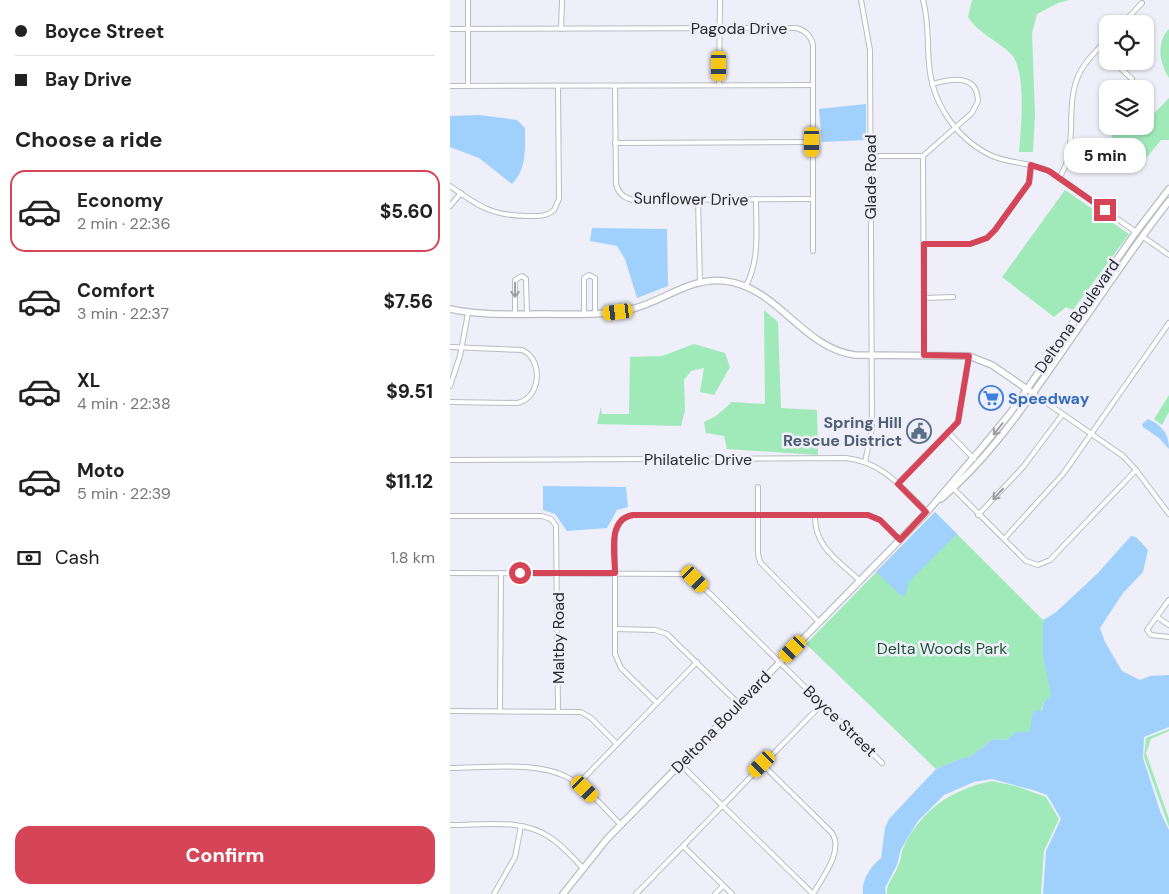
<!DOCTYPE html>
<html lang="en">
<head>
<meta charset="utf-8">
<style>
	:root { --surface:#fff; --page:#f2f2f2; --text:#222; --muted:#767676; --line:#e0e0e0; --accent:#d54557 }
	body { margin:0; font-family:"DM Sans",sans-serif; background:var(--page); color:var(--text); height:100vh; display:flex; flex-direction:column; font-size:19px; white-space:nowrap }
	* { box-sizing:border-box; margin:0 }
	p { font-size:16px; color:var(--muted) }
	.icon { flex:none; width:28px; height:28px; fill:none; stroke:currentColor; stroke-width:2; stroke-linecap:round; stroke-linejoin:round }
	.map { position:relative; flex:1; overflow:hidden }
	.sheet { display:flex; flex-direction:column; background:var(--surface); width:450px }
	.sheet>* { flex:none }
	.top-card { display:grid; align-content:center; height:110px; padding:0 15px; background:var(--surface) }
	.tools { position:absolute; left:649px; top:15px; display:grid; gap:10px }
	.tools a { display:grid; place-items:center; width:55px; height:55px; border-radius:10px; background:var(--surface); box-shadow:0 1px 4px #0004; font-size:25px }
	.end { position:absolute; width:22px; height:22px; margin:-11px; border:6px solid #d54557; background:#fff; box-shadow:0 0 0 2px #fff }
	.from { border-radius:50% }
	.bubble { position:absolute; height:35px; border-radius:15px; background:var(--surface); box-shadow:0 1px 4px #0004; font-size:16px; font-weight:800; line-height:35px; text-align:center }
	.car { position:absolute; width:15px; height:30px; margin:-15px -8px; border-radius:6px; box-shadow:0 0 4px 1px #0007; background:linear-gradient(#f5c518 24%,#345 0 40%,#f5c518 0 76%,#345 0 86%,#f5c518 0) }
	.top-card b { display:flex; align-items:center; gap:18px; height:48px; font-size:19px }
	.top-card b+b { border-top:1px solid var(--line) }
	.top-card i { width:12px; height:12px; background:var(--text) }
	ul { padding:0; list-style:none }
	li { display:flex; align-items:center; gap:15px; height:82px; margin:0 10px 8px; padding:0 5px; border:2px solid transparent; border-radius:15px }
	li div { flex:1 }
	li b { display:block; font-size:19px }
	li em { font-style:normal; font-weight:800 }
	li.current { border-color:var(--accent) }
	li>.icon { width:45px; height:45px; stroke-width:1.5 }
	h2 { padding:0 15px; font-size:22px; line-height:60px }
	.pay { display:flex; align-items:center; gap:12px; height:55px; padding:0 15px; font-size:19px }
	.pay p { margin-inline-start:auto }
	.action { display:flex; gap:10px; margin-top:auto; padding:10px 15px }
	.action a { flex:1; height:58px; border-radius:15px; background:var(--accent); color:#fff; font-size:20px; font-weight:800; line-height:58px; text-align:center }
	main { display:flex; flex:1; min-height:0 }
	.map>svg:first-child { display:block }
</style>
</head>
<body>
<main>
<section class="sheet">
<div class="top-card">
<b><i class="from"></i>Boyce Street</b>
<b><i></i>Bay Drive</b>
</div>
<h2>Choose a ride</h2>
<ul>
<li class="current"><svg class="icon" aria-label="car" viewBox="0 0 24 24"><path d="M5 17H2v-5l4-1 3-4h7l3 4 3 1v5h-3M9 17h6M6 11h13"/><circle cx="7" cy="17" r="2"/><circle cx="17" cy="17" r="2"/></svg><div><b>Economy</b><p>2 min · 22:36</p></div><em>$5.60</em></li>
<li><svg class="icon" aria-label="car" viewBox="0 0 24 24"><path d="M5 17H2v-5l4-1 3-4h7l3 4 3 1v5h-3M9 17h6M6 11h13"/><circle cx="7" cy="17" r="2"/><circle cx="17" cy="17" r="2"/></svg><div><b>Comfort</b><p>3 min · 22:37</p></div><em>$7.56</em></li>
<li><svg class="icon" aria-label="car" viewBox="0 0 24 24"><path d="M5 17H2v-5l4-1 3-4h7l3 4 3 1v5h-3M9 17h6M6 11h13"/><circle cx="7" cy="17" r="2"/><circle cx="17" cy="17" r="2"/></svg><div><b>XL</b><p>4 min · 22:38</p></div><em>$9.51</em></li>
<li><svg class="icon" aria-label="car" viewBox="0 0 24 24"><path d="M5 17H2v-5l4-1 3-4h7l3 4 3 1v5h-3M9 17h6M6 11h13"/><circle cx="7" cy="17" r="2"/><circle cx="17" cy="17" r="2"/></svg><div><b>Moto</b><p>5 min · 22:39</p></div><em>$11.12</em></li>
</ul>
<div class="pay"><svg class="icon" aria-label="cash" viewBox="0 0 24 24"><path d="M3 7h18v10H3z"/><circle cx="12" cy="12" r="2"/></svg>Cash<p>1.8 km</p></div>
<div class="action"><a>Confirm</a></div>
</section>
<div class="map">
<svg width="719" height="894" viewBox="0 0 719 894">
	<rect width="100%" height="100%" fill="#eeeff8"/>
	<!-- green -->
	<g fill="#a0eaba">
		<path d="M522 0H619L608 3 587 14 582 33 585 115 583 152H569C571 130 577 70 561 54 548 41 528 33 518 17Z"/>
		<path d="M719 29V78C709 63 706 42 719 29Z"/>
		<path d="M719 98V140H711L688 168 673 166 659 161 663 126H695V123Z"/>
		<path d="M615 190 679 234 623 310 616 307 604 317 552 277Z"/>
		<path d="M314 310 328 322 331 408 367 410 368 455 277 449 274 436 256 433 254 422 266 416 282 402 315 404Z"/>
		<path d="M244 344 275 353 280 367 264 395 250 392 254 368 241 371 234 380 235 410 231 426 147 424 151 407 152 414H179L180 357 212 356Z"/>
		<path d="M719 395V412L712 425 704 419Z"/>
		<path d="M485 512 593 620V656L602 692 601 698 594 702C591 713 583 722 579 732H566L556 740 543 739 518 758H513L486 769 356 644Z"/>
		<path d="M719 729V731L701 739 696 753 719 819V827L694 757 696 738Z"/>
		<path d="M542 781 566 786 596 797 609 819 594 851 591 894H437C436 883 445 876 448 866 451 860 451 854 453 848 471 810 502 789 542 781Z"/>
	</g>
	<!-- water -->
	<g fill="#a0d1fd">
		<path d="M416 104V140L372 142 369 109Z"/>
		<path d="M30 115 67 120 75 128C75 148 77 169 62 184L29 158 0 147V116Z"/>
		<path d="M142 228 217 229 218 286 187 298 175 259 167 246 140 241Z"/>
		<path d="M698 419C712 425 719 434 719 449L709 438 693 427 692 424Z"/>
		<path d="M93 486 176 487 178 507 167 510 157 528 117 531 105 514 93 510Z"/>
		<path d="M485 512 507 534 459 582 456 593 453 597 426 572Z"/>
		<path d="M681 536 686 537 698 550 693 572 673 593 650 628 655 642 672 671 690 680 700 676 719 675V727L694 737 693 758 711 814 719 830V894H593L596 851 611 819 597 795 586 791 542 779 524 782 494 795 468 821 451 849 447 865 435 888 436 894H413C411 880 421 866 431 858L435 828 439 819 486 769 513 758H518L543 739 556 740 566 732H579C582 724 580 719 584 711L592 710 594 702 601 695 593 656V620L605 613 647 574Z"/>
	</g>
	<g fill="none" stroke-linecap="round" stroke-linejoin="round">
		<defs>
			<g id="street">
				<path d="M411 0 420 50 422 428 415 462"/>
				<path d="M473 0C479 21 477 43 479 64 482 103 506 138 540 155 559 164 581 162 599 171L686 232"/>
				<path d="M672 24 692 3"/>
				<path d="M0 29 346 28C355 30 361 36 363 45V251"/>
				<path d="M111 29 112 0"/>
				<path d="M649 48 658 56"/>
				<path d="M663 61 682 79"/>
				<path d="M269 85 270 0"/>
				<path d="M0 86 363 85"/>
				<path d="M18 86V0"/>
				<path d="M165 86 166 184C168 193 174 198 183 200L363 199"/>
				<path d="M165 143 362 142"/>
				<path d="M420 156H473"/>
				<path d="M609 178C629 149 615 111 627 79 633 63 646 51 658 39"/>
				<path d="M0 186C28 206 42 216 78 216 88 216 96 217 104 210L109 199 108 86"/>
				<path d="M248 200 250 282"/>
				<path d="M0 206 11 193"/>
				<path d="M692 236 719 255"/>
				<path d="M474 244H520L537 238 545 230 579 183 581 165"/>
				<path d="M296 286C310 259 306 229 306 199"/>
				<path d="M474 298 503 297"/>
				<path d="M65 314V280L72 276 76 279 77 314"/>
				<path d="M134 314V278L139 275 145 278V314"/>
				<path d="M0 347 72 350C94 359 91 399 67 403L0 402"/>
				<path d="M474 355 473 156 522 113 528 101C527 73 501 79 482 84"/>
				<path d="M0 386 10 356 18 313"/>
				<path d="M584 394 673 456 686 470 719 514"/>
				<path d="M498 432 524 459"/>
				<path d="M0 460 396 458C433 462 452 488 477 512"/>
				<path d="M448 483 508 422 519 356"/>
				<path d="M308 487V554L310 562 369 622"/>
				<path d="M502 487 576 561 588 565 600 560 686 470"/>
				<path d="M365 515C364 547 388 560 410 581"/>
				<path d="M528 515 573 467 612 415"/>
				<path d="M0 516H92L101 519 106 526 108 711"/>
				<path d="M554 539 613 474 719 323"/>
				<path d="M0 573 236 574 245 579 432 763"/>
				<path d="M719 600 697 630 701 635 719 637"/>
				<path d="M707 617 719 625"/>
				<path d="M165 629 205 630 217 634 289 704"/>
				<path d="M207 703 171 668 165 654V533L172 519 183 515H418L430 520 450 540"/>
				<path d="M0 711 131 712 141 718 167 744"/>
				<path d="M50 711 51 573"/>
				<path d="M230 764 363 894"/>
				<path d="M312 764 382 833C394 851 372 878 363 894"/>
				<path d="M0 768C36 768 92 760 122 780 141 791 156 810 171 825"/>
				<path d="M128 784 247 662"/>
				<path d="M0 825C33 825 73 818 101 838 113 846 122 857 132 867"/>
				<path d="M233 846 282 894"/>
				<path d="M44 894 65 857 71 826"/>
				<path d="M186 894 372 704"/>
				<path d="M265 894 273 886"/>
			</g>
			<g id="secondary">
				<path d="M0 309C31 316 63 314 95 314 124 314 153 316 182 309 214 301 240 277 275 281 328 287 352 348 405 355L519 356 542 365 584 394"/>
				<path d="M491 499C534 462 566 418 598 372 638 315 676 256 719 201"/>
				<path d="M113 894 157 839 477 512 534 445 561 412 686 232 719 189"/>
			</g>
		</defs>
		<!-- street casing -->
		<use href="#street" stroke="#babbc4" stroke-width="6"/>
		<!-- secondary casing -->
		<use href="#secondary" stroke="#babbc4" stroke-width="8"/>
		<!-- street -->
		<use href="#street" stroke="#fff" stroke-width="4"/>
		<!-- secondary -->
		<use href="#secondary" stroke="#fff" stroke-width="5.5"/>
	</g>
	<!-- one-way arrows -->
	<defs><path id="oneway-shaft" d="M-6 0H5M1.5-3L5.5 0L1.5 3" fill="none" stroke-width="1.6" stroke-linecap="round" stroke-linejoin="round" transform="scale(1.25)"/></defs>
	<g stroke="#9f9fa1">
		<use href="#oneway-shaft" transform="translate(65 290) rotate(90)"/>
		<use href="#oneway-shaft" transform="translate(548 429) rotate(128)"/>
		<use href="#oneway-shaft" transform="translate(548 494) rotate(133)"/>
	</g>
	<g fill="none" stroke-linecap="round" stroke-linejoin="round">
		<!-- route -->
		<path stroke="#d54557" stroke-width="6" d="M70 573H165C165 554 157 519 183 515H418L430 520 450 540 476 512 448 484 508 422 519 356 474 355V244H520L537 238 545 230 579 183 581 165 599 171 655 210"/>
	</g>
	<!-- icons -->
	<defs>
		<symbol id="supermarket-ring" viewBox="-11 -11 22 22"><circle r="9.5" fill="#eeeff8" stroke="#3f7fe0" stroke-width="1.5"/><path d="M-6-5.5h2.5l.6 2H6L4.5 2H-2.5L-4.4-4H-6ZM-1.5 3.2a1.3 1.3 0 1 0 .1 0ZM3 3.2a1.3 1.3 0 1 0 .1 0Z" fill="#3f7fe0"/></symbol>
		<symbol id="civic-ring" viewBox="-11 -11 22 22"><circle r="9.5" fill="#eeeff8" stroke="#5c6f8a" stroke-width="1.5"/><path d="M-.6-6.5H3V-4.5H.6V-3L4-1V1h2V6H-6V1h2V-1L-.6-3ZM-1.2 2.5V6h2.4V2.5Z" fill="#5c6f8a"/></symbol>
	</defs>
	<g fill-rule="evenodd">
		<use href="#supermarket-ring" x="527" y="384" width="28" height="28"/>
		<use href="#civic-ring" x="455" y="417" width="28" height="28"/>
	</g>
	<g text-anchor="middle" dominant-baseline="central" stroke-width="5" stroke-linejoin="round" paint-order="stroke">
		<!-- street labels -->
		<g font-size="16" fill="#2a2a2e" stroke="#eeeff8">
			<text x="289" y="28">Pagoda Drive</text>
			<text transform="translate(420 177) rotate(-90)">Glade Road</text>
			<text transform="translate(241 199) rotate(1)">Sunflower Drive</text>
			<text transform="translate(627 316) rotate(-55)">Deltona Boulevard</text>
			<text x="248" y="459">Philatelic Drive</text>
			<text transform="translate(108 638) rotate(-90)">Maltby Road</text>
			<text transform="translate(390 721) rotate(44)">Boyce Street</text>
			<text transform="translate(271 722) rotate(-46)">Deltona Boulevard</text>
		</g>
		<!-- shop labels -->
		<g font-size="16" font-weight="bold" fill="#366cbe" stroke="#eeeff8" text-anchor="start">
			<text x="558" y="398">Speedway</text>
		</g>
		<!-- service labels -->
		<g font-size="16" font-weight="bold" fill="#4e5e75" stroke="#eeeff8" text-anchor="end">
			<text x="452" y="422">Spring Hill<tspan x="452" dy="18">Rescue District</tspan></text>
		</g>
		<!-- park labels -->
		<g font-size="16" fill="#1e5535" stroke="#eeeff8">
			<text x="492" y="648">Delta Woods Park</text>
		</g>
	</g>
</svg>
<div class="tools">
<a><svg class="icon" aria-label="locate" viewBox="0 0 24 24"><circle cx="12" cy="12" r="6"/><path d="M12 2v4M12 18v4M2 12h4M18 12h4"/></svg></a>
<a><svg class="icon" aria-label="layers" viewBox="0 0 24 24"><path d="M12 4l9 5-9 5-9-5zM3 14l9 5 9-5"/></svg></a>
</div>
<i class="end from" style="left:70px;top:573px"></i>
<i class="end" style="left:655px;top:210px"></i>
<div class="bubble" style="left:614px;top:138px;width:82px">5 min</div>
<i class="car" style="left:269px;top:66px;rotate:180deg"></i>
<i class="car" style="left:362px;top:142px;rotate:180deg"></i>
<i class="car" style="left:168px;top:312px;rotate:263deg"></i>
<i class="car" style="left:245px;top:579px;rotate:135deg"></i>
<i class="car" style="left:343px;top:649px;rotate:224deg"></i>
<i class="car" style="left:312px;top:764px;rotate:224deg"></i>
<i class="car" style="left:135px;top:789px;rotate:134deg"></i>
</div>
</main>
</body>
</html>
